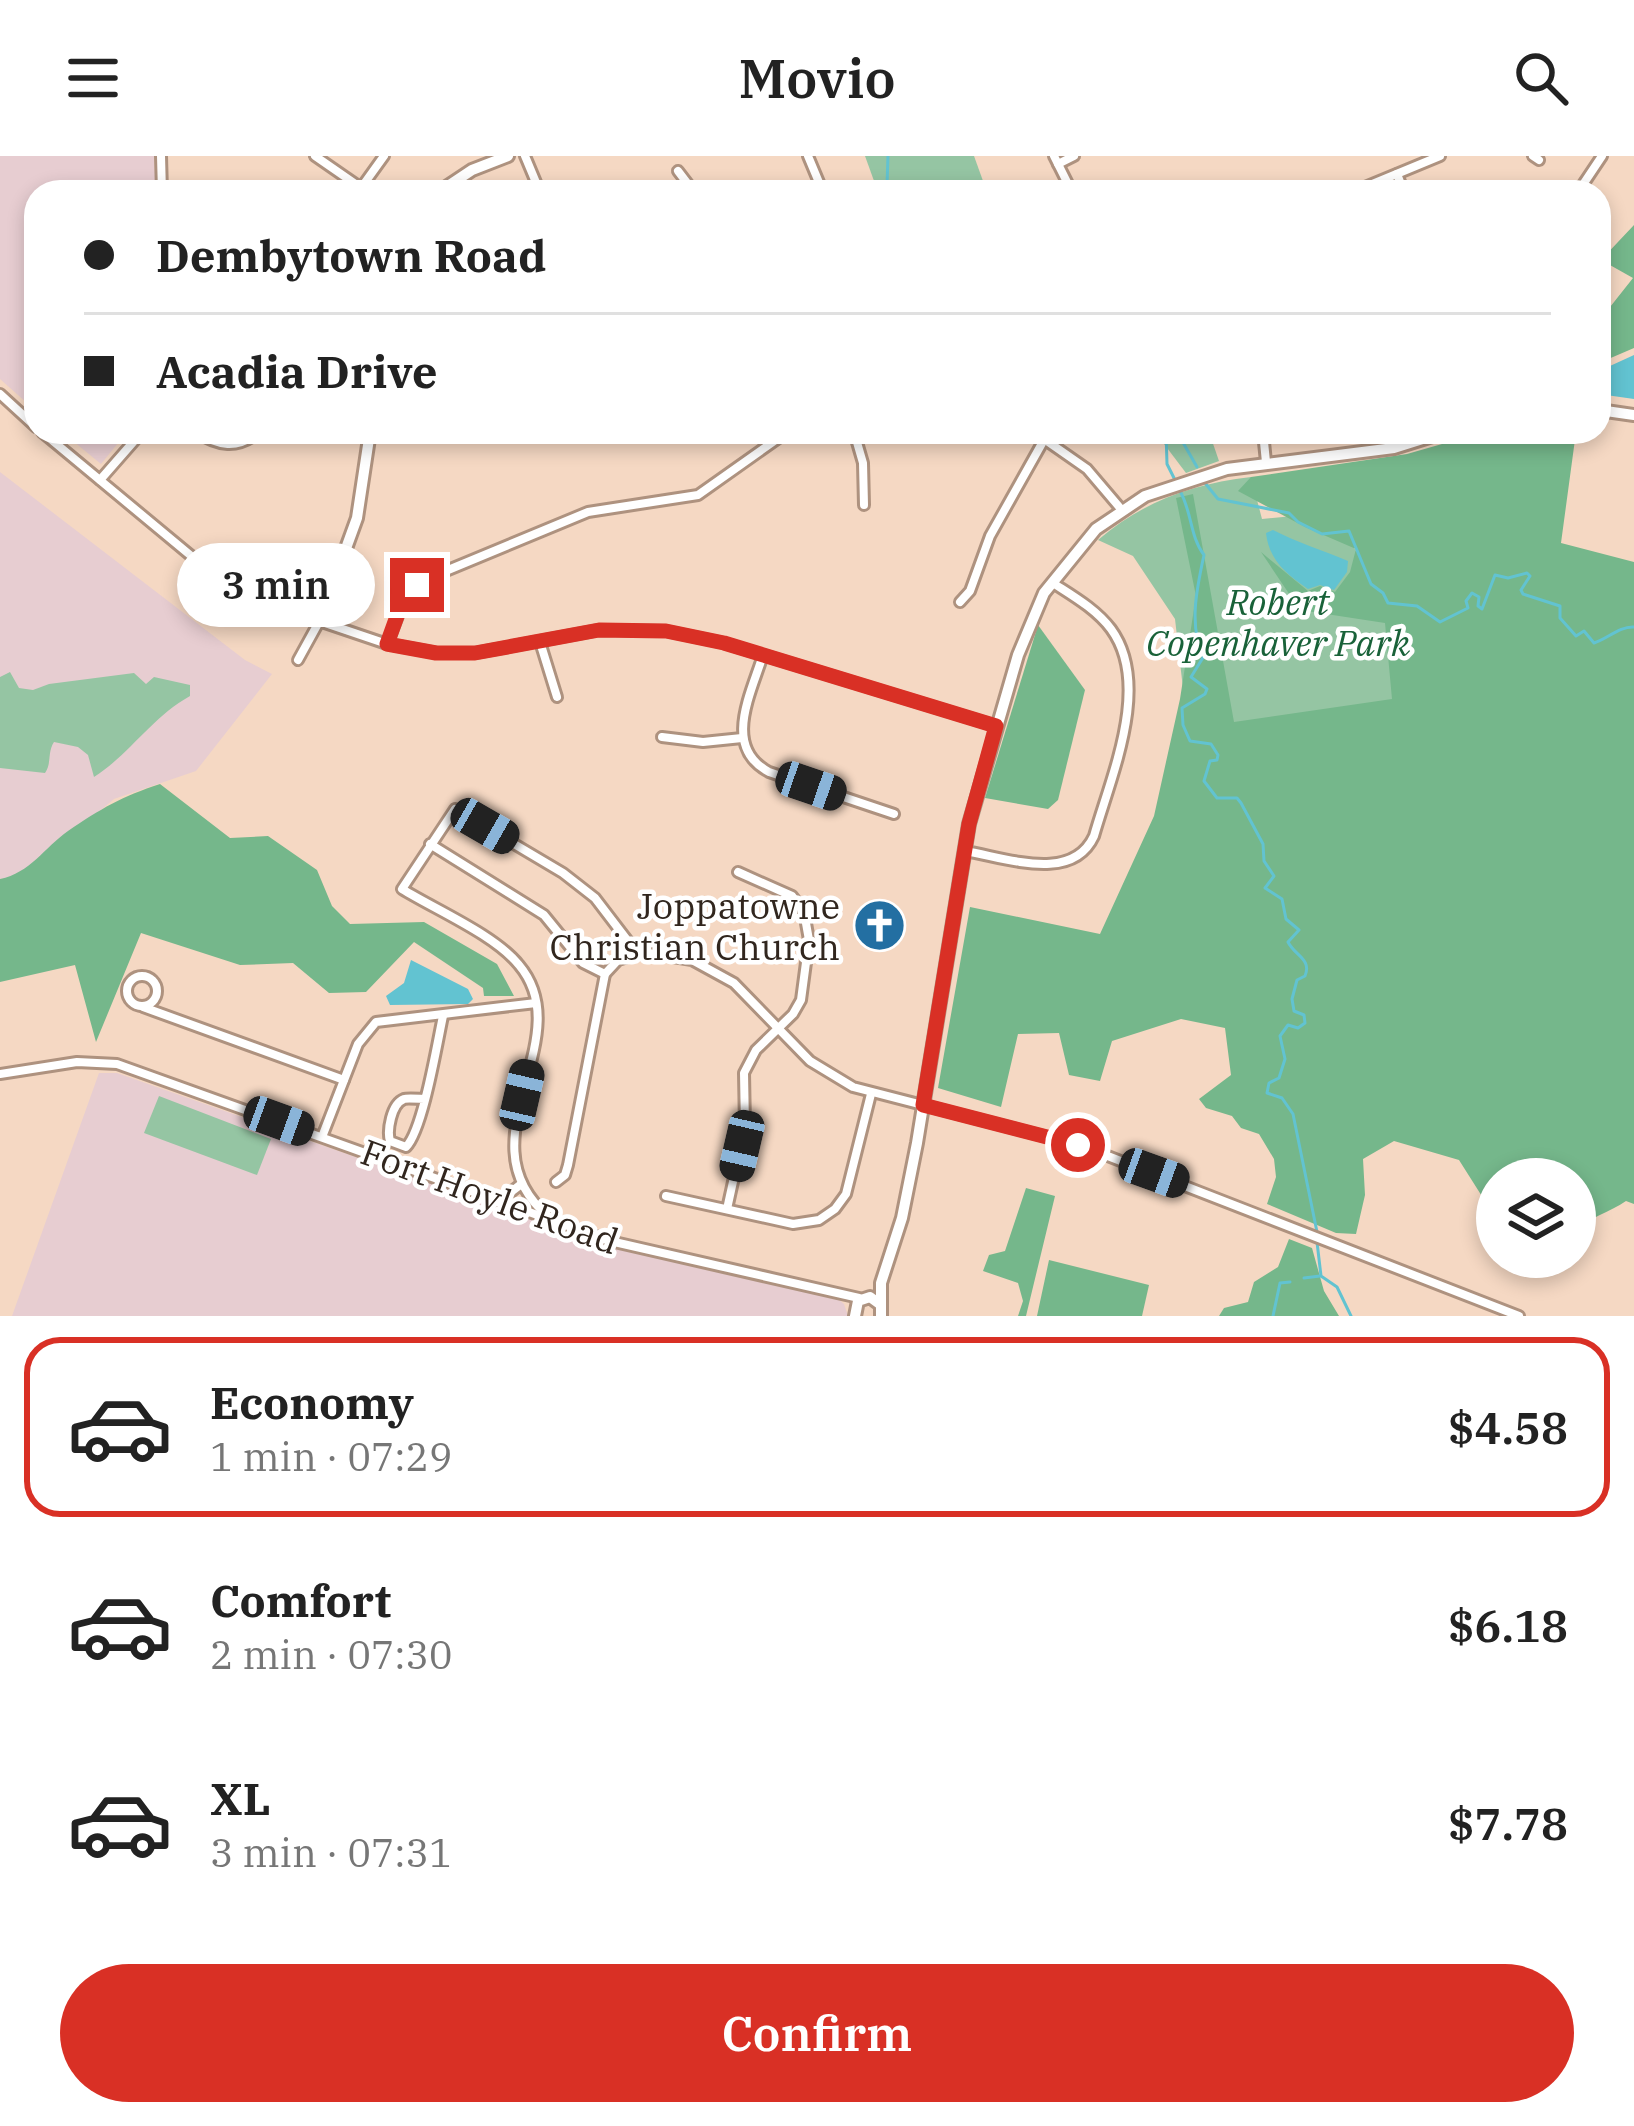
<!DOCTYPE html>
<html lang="en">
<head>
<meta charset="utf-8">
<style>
	:root { --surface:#fff; --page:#f2f2f2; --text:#222; --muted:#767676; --line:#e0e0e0; --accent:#d93025 }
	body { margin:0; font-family:"IBM Plex Serif",serif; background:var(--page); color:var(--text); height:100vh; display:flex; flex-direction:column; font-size:45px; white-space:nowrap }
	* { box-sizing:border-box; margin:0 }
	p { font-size:39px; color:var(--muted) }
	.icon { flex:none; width:66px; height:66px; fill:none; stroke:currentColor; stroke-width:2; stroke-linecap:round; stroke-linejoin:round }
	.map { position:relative; height:1160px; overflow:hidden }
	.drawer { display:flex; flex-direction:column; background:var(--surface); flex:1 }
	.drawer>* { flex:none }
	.top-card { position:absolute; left:24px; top:24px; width:1587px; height:264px; border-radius:36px; box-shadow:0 6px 18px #0003; display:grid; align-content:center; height:264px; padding:0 60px; background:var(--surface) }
	.controls { position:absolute; left:1476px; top:1002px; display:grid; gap:24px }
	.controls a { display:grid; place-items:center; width:120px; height:120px; border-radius:50%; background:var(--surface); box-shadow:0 6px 18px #0003; font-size:60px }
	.end { position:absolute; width:54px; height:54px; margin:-27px; border:15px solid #d93025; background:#fff; box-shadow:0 0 0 6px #fff }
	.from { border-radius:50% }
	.bubble { position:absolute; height:84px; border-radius:42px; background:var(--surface); box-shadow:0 6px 18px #0003; font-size:39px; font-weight:600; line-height:84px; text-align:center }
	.car { position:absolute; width:36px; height:72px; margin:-36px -18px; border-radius:15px; box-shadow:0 0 9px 3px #0007; background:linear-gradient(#222 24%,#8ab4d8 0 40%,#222 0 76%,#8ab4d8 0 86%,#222 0) }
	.top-card b { display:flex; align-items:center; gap:42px; height:114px; font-size:45px }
	.top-card b+b { border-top:3px solid var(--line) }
	.top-card i { width:30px; height:30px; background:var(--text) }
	ul { padding:21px 0 0; list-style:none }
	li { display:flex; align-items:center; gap:36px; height:180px; margin:0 24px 18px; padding:0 36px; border:6px solid transparent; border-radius:36px }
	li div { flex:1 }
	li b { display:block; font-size:45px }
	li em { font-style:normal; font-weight:600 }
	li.on { border-color:var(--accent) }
	li>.icon { width:108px; height:108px; stroke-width:1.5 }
	.button { display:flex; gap:24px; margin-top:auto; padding:24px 60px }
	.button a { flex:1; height:138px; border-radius:72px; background:var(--accent); color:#fff; font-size:48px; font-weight:600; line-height:138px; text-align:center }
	header { display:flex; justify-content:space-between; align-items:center; height:156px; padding:0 60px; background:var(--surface); font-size:54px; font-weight:600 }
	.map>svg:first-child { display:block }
</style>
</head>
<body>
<header><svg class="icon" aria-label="menu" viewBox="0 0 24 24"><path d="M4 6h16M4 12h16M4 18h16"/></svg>Movio<svg class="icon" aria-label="search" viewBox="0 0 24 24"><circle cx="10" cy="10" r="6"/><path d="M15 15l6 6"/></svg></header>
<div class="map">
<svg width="1634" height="1160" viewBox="0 0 1634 1160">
	<rect width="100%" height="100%" fill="#f5d8c3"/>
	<!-- industrial -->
	<g fill="#e7cdd1">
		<path d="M0 0H154L156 36H36V255L0 223Z"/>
		<path d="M62 276H127L101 308Z"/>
		<path d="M0 316 245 504 272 518 196 615 114 643 88 665 69 675 18 720 0 723Z"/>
		<path d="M99 917H117L609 1090 837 1142 844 1148 848 1160H12Z"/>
	</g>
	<!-- green -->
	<g fill="#95c5a3">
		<path d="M865 0H974L987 36H878Z"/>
		<path d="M1155 276H1209L1219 305 1186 317Z"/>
		<path d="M1251 321 1262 363 1334 356 1445 554 1188 576 1175 463 1133 400 1098 384C1144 345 1192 328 1251 321Z"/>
		<path d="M10 516 19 532 33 534 49 528 134 517 146 528 154 521 190 529V540C152 561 130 598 94 621L88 599 78 591 54 586C47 597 52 607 45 617L0 612V521Z"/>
		<path d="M159 940 271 983 257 1019 144 977Z"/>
	</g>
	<!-- forest -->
	<g fill="#75b78b">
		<path d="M1634 69V192L1599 207V165L1633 122 1601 104Z"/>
		<path d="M1484 276H1576L1561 387 1634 406V1048L1626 1045C1610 1056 1588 1062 1575 1075V1023H1497V1064L1459 1004 1394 985 1363 1003 1365 1039 1356 1078 1336 1077 1267 1048 1276 1021 1274 1003 1259 978 1241 972 1232 960 1206 952 1199 943 1231 919 1225 872 1181 863 1112 885 1100 925 1069 919 1059 877 1018 878 1001 951 938 932 970 751 1100 778 1154 660 1180 543 1196 440 1176 342 1193 338 1234 566 1392 543 1385 467 1300 454 1261 396 1308 435 1320 430 1335 436 1350 416 1356 393 1305 371 1238 335 1251 321 1407 298Z"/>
		<path d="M1038 469 1085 534 1058 644 1048 653 985 642Z"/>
		<path d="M160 628 230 682 268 680 317 714 332 750 350 768 424 766 497 808 514 840H484L483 832 414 786 366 836 329 837 293 807 240 809 141 777 96 886 75 809 0 826V723C30 717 44 692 68 675 100 653 123 640 160 628Z"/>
		<path d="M1026 1032 1055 1040 1026 1160H1018L1023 1145 1018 1127 983 1115 989 1099 1005 1095Z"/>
		<path d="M1289 1083 1312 1092 1324 1135 1339 1160H1219L1224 1152 1248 1146 1254 1126 1278 1111Z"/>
		<path d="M1049 1104 1149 1129 1142 1160H1037Z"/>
	</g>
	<!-- water -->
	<g fill="#62c3d1">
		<path d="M1634 199V243L1599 238V215Z"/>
		<path d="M1273 374C1298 387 1322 394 1348 405L1347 416 1334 434 1320 429 1308 433C1286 418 1269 404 1266 377Z"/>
		<path d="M411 804 468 833 473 843 468 848 390 849 386 840 404 827Z"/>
	</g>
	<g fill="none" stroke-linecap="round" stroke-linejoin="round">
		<!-- stream -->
		<g stroke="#62c3d1" stroke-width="3">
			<path d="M888 0 887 29 891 36"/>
			<path d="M1166 276 1167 308 1176 326"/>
			<path d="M1177 276 1197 311"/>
			<path d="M1205 327 1218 343 1289 357 1298 366 1322 378 1349 375 1371 428 1383 437 1388 447 1417 450 1440 466 1468 452 1466 445 1472 437 1479 441 1478 450 1482 453 1495 419 1508 422 1527 417 1530 420 1521 434 1523 438 1560 450V462L1576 480 1584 475 1594 487C1607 483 1620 470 1634 471"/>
			<path d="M1180 335C1192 356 1190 381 1204 399 1197 431 1188 472 1204 500L1191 521 1207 533 1205 538 1182 552 1183 569 1190 585 1211 588 1218 599 1217 604 1210 605 1204 625 1217 642H1237L1241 647 1263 688 1264 705 1274 720 1265 732 1282 743 1286 763 1299 774 1288 786C1295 800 1312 803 1305 820L1297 824 1292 843 1294 855 1304 859 1305 867 1298 872 1288 869 1280 880 1285 903 1279 922 1269 927 1267 937 1282 942 1293 958 1317 1076"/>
			<path d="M1317 1086 1321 1120 1337 1131 1351 1160"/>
			<path d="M1304 1122 1320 1120"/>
			<path d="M1273 1160 1280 1127 1290 1126"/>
		</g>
		<defs>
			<g id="street">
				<path d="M161 0 162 36"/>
				<path d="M315 0 367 36"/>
				<path d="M525 0 540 36"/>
				<path d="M808 0 823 36"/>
				<path d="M1054 0 1072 36"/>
				<path d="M1533 0 1539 4"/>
				<path d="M1058 8 1074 0"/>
				<path d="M678 15 694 36"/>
				<path d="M1397 18 1404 36"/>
				<path d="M361 32 384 0"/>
				<path d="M1353 36 1440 0"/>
				<path d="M1578 36 1602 0"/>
				<path d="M0 238 36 271"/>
				<path d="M42 276 219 423 254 443 387 488 437 497H475L599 474 666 475 724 487 996 570"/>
				<path d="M196 276C218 290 237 294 259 276"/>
				<path d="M377 276H433"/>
				<path d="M854 276 863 307 864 349"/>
				<path d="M1034 276 1087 313 1121 353"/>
				<path d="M1263 276 1266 306"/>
				<path d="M100 324 142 276"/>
				<path d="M960 446 970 435 990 380 1045 282"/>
				<path d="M540 486 557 541"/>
				<path d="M387 488 405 442 424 424 588 356 698 339 787 276"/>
				<path d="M763 499C751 538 722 591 769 616L894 658"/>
				<path d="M298 504 320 464"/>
				<path d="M662 581 703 586 742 582"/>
				<path d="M430 688 544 759 583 807 605 818 568 1009 565 1019 556 1026"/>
				<path d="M964 695C1005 701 1072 728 1094 680 1111 620 1152 529 1111 473 1096 453 1073 440 1053 427"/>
				<path d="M605 818 618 804 642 796 692 804 734 827 810 905 853 931 1082 990 1519 1160"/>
				<circle cx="142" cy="835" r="15"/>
				<path d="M143 851 344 924"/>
				<path d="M0 918 77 906 117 908 610 1085 859 1142"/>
				<path d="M424 943C421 943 407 942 404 943 391 948 387 975 390 985L406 991C423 974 437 888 443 860"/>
				<path d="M322 981 358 888 376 866 536 847"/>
				<path d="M666 1040 793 1068 819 1064 835 1053 846 1038 871 938"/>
				<path d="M498 1046 520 1029"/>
				<path d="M727 1053 745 971 744 917 756 894 793 858 801 844 809 784 804 756 792 740 738 716"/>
				<path d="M549 1061C458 985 582 884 519 809 495 779 436 754 402 733L455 653 563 717 595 742 637 797"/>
			</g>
			<g id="secondary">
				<path d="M439 36 472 14 508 0"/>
				<path d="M1599 254 1634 259"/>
				<path d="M320 464 357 362 370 276"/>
				<path d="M881 1149V1127L902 1062 917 987 969 668 1018 499 1044 437 1096 373 1145 340 1227 313 1394 292 1445 276"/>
				<path d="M855 1160 858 1145 870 1141 881 1149V1160"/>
			</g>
		</defs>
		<!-- street casing -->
		<use href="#street" stroke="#ae927f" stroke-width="14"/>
		<!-- secondary casing -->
		<use href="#secondary" stroke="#ae927f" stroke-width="16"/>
		<!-- street -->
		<use href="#street" stroke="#fff" stroke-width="8"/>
		<!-- secondary -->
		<use href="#secondary" stroke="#fff" stroke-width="10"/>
	</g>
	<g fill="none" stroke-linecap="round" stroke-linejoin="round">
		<!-- route -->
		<path stroke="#d93025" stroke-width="15" d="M417 429 400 452 387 488 436 497H475L599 474 666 475 724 487 996 570 969 668 923 949 1078 989"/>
	</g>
	<!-- icons -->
	<defs>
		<symbol id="church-disc" viewBox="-11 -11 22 22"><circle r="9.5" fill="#236fa2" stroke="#fff"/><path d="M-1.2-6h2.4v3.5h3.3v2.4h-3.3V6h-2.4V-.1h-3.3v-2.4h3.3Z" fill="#fff"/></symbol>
	</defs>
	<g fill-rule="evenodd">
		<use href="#church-disc" x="850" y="740" width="59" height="59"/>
	</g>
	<g text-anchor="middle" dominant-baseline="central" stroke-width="9" stroke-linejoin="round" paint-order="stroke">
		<!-- park labels -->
		<g font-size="36" font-style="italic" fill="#196239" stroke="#fff">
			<text x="1278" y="445">Robert<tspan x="1278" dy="41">Copenhaver Park</tspan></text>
		</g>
		<!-- poi labels -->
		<g font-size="36" fill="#31261e" stroke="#fff" text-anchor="end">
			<text x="840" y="749">Joppatowne<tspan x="840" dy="41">Christian Church</tspan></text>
		</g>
		<!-- street labels -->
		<g font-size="36" fill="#31261e" stroke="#fff">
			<text transform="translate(490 1040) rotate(20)">Fort Hoyle Road</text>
		</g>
	</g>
</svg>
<div class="controls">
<a><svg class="icon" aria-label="layers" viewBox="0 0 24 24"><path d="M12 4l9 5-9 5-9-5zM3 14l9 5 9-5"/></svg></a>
</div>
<i class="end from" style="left:1078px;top:989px"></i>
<i class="end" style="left:417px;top:429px"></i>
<div class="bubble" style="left:177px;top:387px;width:198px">3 min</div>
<i class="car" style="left:811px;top:630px;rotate:109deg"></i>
<i class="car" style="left:485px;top:670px;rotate:120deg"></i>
<i class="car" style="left:522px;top:939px;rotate:13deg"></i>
<i class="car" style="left:279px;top:965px;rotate:110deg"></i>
<i class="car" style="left:742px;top:990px;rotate:193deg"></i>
<i class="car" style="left:1154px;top:1017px;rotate:110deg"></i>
<div class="top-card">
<b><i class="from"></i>Dembytown Road</b>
<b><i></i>Acadia Drive</b>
</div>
</div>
<section class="drawer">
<ul>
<li class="on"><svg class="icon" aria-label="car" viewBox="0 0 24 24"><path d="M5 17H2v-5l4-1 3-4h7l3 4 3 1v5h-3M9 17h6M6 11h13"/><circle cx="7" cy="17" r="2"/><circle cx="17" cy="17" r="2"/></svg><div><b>Economy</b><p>1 min · 07:29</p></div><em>$4.58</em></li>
<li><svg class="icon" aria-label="car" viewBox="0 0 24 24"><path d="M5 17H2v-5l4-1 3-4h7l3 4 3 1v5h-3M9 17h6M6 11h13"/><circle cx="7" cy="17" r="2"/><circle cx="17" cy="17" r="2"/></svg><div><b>Comfort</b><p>2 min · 07:30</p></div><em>$6.18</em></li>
<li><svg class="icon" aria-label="car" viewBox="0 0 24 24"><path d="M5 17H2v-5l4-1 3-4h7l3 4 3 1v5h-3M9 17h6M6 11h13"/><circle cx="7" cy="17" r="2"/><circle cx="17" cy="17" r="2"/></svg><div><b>XL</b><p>3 min · 07:31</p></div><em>$7.78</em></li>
</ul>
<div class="button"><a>Confirm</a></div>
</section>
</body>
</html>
